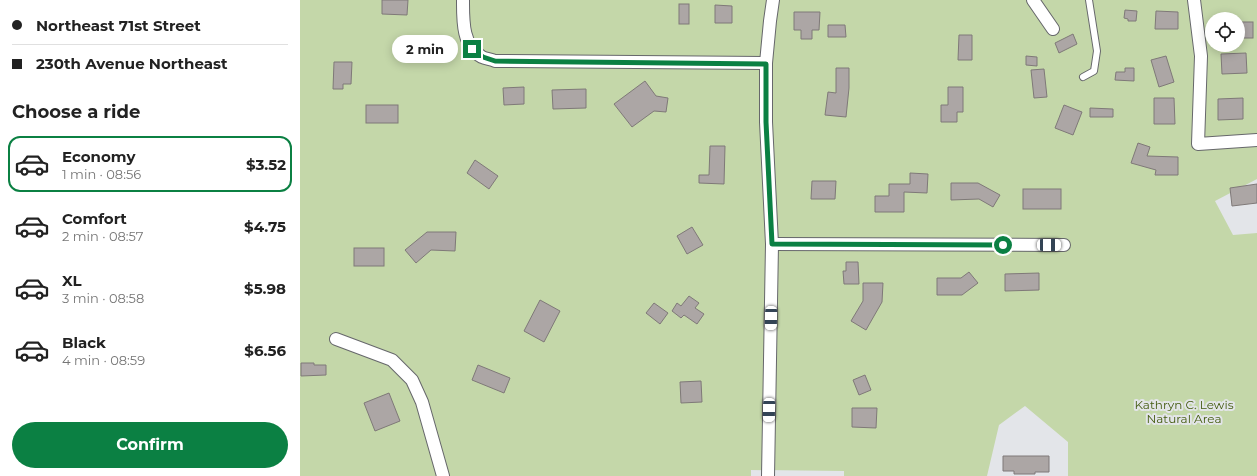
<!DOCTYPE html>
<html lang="en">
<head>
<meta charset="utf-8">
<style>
	:root { --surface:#fff; --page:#f6f6f6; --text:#222; --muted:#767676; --line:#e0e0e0; --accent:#0b8043 }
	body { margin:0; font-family:Montserrat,sans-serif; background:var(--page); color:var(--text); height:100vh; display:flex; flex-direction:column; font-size:15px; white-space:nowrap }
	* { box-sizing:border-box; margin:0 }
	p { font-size:13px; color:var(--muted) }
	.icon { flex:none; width:22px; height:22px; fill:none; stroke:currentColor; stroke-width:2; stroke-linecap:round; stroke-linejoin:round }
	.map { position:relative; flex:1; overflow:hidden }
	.details { display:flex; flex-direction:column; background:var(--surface); width:300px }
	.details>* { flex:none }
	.banner { display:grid; align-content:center; height:88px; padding:0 12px; background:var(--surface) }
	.tools { position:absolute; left:905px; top:12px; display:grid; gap:8px }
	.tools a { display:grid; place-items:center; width:40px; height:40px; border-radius:50%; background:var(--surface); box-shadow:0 2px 10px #0003; font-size:20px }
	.end { position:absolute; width:18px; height:18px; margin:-9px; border:5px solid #0b8043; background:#fff; box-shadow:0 0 0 2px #fff }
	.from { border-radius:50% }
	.bubble { position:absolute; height:28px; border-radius:14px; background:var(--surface); box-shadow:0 2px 10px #0003; font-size:13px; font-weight:700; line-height:28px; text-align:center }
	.car { position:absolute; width:12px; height:24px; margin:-12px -6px; border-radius:5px; box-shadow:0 0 3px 1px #0007; background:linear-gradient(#fff 24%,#345 0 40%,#fff 0 76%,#345 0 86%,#fff 0) }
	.banner b { display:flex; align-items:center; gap:14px; height:38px; font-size:15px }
	.banner b+b { border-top:1px solid var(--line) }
	.banner i { width:10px; height:10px; background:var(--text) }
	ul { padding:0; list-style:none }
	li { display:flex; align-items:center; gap:12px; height:56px; margin:0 8px 6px; padding:0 4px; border:2px solid transparent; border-radius:12px }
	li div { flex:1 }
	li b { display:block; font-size:15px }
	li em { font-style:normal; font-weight:700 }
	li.current { border-color:var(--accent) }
	li>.icon { width:36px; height:36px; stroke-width:1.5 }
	h2 { padding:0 12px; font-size:18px; line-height:48px }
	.cta { display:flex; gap:8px; margin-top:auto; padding:8px 12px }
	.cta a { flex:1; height:46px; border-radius:24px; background:var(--accent); color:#fff; font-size:16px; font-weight:700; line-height:46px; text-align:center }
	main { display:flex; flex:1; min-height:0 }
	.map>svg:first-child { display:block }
</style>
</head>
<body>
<main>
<section class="details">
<div class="banner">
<b><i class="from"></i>Northeast 71st Street</b>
<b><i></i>230th Avenue Northeast</b>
</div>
<h2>Choose a ride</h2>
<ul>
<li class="current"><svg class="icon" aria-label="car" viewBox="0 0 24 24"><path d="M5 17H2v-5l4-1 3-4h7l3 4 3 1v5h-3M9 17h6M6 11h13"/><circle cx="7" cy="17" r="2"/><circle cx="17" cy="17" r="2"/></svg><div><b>Economy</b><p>1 min · 08:56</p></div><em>$3.52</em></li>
<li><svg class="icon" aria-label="car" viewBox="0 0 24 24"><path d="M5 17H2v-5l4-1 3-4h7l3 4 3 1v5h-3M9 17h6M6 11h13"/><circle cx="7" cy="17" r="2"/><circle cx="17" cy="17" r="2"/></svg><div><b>Comfort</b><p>2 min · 08:57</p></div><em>$4.75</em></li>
<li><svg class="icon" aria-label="car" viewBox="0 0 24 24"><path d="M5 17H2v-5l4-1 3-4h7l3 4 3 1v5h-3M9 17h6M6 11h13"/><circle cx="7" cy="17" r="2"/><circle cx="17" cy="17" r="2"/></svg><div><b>XL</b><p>3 min · 08:58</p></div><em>$5.98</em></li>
<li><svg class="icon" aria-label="car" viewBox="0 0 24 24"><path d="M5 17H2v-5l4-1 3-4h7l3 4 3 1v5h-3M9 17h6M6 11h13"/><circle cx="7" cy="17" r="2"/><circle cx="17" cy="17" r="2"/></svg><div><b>Black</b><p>4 min · 08:59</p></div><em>$6.56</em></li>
</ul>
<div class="cta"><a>Confirm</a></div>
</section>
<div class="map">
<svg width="957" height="476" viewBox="0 0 957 476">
	<rect width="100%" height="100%" fill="#e3e5e9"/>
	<!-- green -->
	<path fill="#c4d7a9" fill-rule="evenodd" d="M0 0H957V179L915 201 933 235 957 233V476H768V442L725 406 699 425 687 476H544V471L451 470V476H0ZM912 19H938V45H912Z"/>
	<!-- building -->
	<g fill="#aca6a5" stroke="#7f7978">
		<path d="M82 0H108L107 15 82 14Z"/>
		<rect x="379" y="4" width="10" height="20"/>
		<path d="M415 5 432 6V23H415Z"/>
		<path d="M825 10 837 11 836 21H828V19L824 18Z"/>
		<path d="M856 11 878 12V29H855Z"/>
		<path d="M494 12H520L519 30H512V39H501V30H494Z"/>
		<rect x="938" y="22" width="15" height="16"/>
		<path d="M528 25H545L546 37H528Z"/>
		<path d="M773 34 777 44 759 53 755 43Z"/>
		<path d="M659 35H672V60H658Z"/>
		<path d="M946 53 947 73 922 74 921 54Z"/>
		<path d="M726 56 737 57V66L726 65Z"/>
		<path d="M866 56 874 82 859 87 851 60Z"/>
		<path d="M34 62H52L51 84H43V89H33Z"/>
		<path d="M536 68H549V88L546 117 525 115 528 92 536 93Z"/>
		<path d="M825 68H834V81L815 80 816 72H825Z"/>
		<path d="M744 69 747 97 734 98 731 70Z"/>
		<path d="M345 81 356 96 368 98 366 112 354 111 332 127 314 104Z"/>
		<path d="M224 87V104L204 105 203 88Z"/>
		<path d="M648 87H663V112H657V122H641V105H648Z"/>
		<path d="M286 89V108L253 109 252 90Z"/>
		<path d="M854 98H874L875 124H854Z"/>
		<path d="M943 98V119L918 120V99Z"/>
		<rect x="66" y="105" width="32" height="18"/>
		<path d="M764 105 782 112 773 135 755 128Z"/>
		<path d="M790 108 813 109V117H790Z"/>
		<path d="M838 143 850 147 847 156 878 157V175H855L856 170 831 163Z"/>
		<path d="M410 146H425L424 184 399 183V175H409Z"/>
		<path d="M175 160 198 176 189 189 167 173Z"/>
		<path d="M610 173 628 174 627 193 604 192V212H575V196H589V184H610Z"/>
		<path d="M512 181H536L535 199H511Z"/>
		<path d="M651 183H678L700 195 693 207 679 199 651 200Z"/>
		<path d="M957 184V203L932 206 930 188Z"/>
		<rect x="723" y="189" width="38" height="20"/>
		<path d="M392 227 403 245 387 254 377 236Z"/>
		<path d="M127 232H156L155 251 131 250 116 263 105 250Z"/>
		<rect x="54" y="248" width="30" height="18"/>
		<path d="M546 262H558L559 284H544L543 271H546Z"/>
		<path d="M669 272 678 283 662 295H637V278H661Z"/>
		<path d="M739 273V290L705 291V274Z"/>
		<path d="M563 283H583L582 302 566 330 551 321 563 301Z"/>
		<path d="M389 296 399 303 395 308 404 314 397 324 384 315 381 318 372 311 377 303 381 306Z"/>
		<path d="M240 300 260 311 244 342 224 331Z"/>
		<path d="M354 303 368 313 360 324 346 313Z"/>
		<path d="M1 363H14V365H26V375L1 376Z"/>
		<path d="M178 365 210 378 204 393 172 380Z"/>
		<path d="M565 375 571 390 559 395 553 380Z"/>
		<path d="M401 381 402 402 381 403 380 382Z"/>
		<path d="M89 393 100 421 75 431 64 403Z"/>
		<path d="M552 408H577L576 428 552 427Z"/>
		<path d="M703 456H749V472H735V474H714V471H703Z"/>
	</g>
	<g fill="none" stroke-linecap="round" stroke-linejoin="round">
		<defs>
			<path id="lane" d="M783 77 794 71 797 51 789 0"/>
			<g id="street">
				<path d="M163 0C163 20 162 46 182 57 186 59 191 59 195 61L466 63"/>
				<path d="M733 0 753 29"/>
				<path d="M894 0 901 56 898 144 957 140"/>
				<path d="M472 244 764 245"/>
				<path d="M36 339 92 360 112 380 122 402 143 476"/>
				<path d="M468 476 472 244 466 122V63L470 21 473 0"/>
			</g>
		</defs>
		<!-- lane casing -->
		<use href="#lane" stroke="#66676b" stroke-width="8"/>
		<!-- street casing -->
		<use href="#street" stroke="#66676b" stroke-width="14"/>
		<!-- lane -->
		<use href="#lane" stroke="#fff" stroke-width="6"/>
		<!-- street -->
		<use href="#street" stroke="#fff" stroke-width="12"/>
	</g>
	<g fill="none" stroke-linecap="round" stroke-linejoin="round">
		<!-- route -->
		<path stroke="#0b8043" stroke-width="5" d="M172 49 183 57 195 61 466 64V122L472 244 703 245"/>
	</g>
	<g text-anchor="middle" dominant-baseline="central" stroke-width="4" stroke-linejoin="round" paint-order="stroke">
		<!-- park labels -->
		<g font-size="12" fill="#445c10" stroke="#e3e5e9">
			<text x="884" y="404">Kathryn C. Lewis<tspan x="884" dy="14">Natural Area</tspan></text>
		</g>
	</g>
</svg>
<div class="tools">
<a><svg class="icon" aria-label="locate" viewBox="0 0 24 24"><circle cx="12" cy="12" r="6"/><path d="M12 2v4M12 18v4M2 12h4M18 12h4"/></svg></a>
</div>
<i class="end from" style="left:703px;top:245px"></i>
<i class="end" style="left:172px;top:49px"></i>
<div class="bubble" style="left:92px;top:35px;width:66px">2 min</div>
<i class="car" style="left:749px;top:245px;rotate:90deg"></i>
<i class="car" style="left:471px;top:318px;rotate:181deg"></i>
<i class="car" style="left:469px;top:410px;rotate:181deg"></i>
</div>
</main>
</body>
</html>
